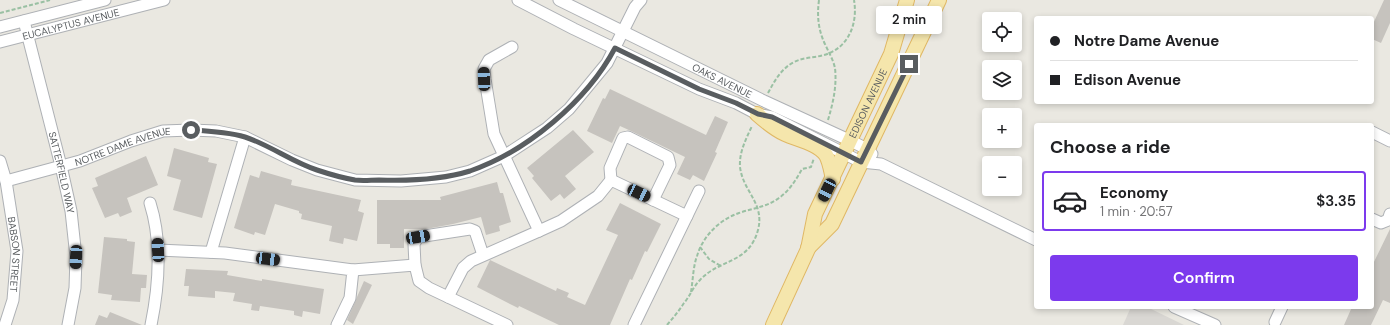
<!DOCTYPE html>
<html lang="en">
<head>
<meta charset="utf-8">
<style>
	:root { --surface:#fff; --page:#f2f2f2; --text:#202124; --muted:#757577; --line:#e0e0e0; --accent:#7c3aed }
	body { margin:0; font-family:"DM Sans",sans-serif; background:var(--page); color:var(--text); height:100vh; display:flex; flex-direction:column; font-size:15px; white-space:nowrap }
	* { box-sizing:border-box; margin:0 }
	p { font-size:13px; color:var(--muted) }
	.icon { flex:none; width:22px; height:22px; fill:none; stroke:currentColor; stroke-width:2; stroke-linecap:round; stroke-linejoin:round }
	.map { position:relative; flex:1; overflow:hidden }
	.details { position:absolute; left:1034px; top:123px; width:340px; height:186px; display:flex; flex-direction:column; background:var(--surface); border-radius:4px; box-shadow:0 2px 6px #0003 }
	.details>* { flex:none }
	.banner { position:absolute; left:1034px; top:16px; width:340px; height:88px; border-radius:4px; box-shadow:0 2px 6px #0003; display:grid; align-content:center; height:88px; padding:0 16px; background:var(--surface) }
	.tools { position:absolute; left:982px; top:12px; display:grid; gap:8px }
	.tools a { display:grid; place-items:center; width:40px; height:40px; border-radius:4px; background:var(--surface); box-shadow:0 2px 6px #0003; font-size:20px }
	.end { position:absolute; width:18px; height:18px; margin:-9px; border:5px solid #595d60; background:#fff; box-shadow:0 0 0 2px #fff }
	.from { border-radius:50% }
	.bubble { position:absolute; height:28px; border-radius:4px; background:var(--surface); box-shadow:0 2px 6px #0003; font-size:13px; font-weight:600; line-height:28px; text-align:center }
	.car { position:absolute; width:12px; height:24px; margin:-12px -6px; border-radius:5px; box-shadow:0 0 3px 1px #0007; background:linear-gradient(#222 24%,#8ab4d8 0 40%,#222 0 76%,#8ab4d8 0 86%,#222 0) }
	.banner b { display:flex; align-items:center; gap:14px; height:38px; font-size:15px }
	.banner b+b { border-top:1px solid var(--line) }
	.banner i { width:10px; height:10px; background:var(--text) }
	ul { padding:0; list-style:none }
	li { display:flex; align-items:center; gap:12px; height:60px; margin:0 8px 6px; padding:0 8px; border:2px solid var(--line); border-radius:4px }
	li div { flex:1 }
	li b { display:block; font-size:15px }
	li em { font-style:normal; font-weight:600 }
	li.current { border-color:var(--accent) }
	li>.icon { width:36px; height:36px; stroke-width:1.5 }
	h2 { padding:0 16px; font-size:18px; line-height:48px }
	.button { display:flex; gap:8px; margin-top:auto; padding:8px 16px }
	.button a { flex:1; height:46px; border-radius:4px; background:var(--accent); color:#fff; font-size:16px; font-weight:600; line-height:46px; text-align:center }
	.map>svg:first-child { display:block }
</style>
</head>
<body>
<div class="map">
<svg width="1390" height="325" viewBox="0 0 1390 325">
	<rect width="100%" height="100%" fill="#eae8e1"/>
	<!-- industrial -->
	<path fill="#d9d7d3" d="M1131 307H1147L1184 325H1123Z"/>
	<!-- building -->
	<g fill="#c6c3be">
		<path d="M1384 0H1390V23L1381 43 1372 39V26Z"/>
		<path d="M610 89 706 135 715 116 728 122 715 152 717 153 704 181 693 175 690 180 677 174 685 157 631 131 620 126 612 143 587 131 603 98 605 99Z"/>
		<path d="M573 130 594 152 565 176 576 189 564 199 560 194 551 201 532 178 534 176 527 168Z"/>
		<path d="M174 148 209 158 208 162 217 164 202 218 173 210 181 180 167 176Z"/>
		<path d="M146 156 158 185 127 198 132 212 120 217 118 213 105 218 92 188 98 186 95 178Z"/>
		<path d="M261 171 292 180 291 185 361 200 358 211 364 213 357 241 344 238 343 244 329 241 332 226 301 219 302 214 299 213V211L275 204 265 235 255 232 254 235 234 228 250 175 259 178Z"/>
		<path d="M497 182 500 193H503L511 222 499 226 500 231 486 235 481 217 453 224 426 229H404V248H390V244H377V200H441L440 197Z"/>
		<path d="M620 203 661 224 647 252 645 251 632 280 630 279 610 325H559L519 306 518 308 477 287 490 260 556 291 557 288 569 293 567 297 585 305 618 235 606 230Z"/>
		<path d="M1390 229V303L1383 300 1371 325H1344L1352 307H1372V266Z"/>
		<path d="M104 237 127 239V241L135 242 132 274 147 275 146 288H141L140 302 111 300 112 295 98 293Z"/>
		<path d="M186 269 228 271 227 275 262 281V279L324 289 320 314 303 311 302 317 294 315V311L260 306 259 311 251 310 252 304 233 301 235 293 215 291V298L188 296 189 286H184Z"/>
		<path d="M364 281 372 285 353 324 347 320Z"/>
		<path d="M110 312 142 325H95L99 315 107 318Z"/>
	</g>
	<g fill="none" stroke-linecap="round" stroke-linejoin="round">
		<defs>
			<g id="minor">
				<path d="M518 0 574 29 699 89 736 103 757 114 772 117 861 162 881 164 1036 240"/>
				<path id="s1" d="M559 0 764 101 851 141 867 149 872 154"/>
				<path id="s2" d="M24 21 61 166 71 211 76 257 75 288 68 325"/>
				<path d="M0 27 105 0"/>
				<path id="s3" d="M0 42 164 0"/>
				<path d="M1372 132 1390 141"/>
				<path id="s4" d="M0 161 6 181 17 251 13 300 5 325"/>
				<path d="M611 180 610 168 623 138 628 137 668 157 670 165 653 200"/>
				<path id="s5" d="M6 181 80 161 131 141 163 131 191 130 216 131 245 137 292 160 317 170 355 180 401 181 446 177 470 171 504 156 547 128 569 109 607 63 635 7 641 0"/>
				<path d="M150 203C162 241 159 286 151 325"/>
				<path d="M1372 219 1381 223 1388 220 1390 214"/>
				<path d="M539 231 561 221 598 196 611 180 687 216"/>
				<path d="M158 250 225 253 353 270 350 298 337 325"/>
				<path d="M211 252 245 137"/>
				<path d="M415 265 414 244 418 237 470 229 475 231 483 255"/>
				<path d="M353 270 415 265 419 281 429 288 448 297"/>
				<path d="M1174 307 1215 325"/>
				<path d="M1275 322 1282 307"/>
				<path d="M507 325 448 297 463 268 471 261 539 231 494 134 485 79 484 69 489 60 512 47"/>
				<path d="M634 325 699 191"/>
			</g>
			<g id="major">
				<path d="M757 114C766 122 774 129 785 134 798 140 817 143 826 155 830 162 831 171 833 179"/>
				<path d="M808 248 832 224 939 0"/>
				<path id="s6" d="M773 325 808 249 815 214 891 54 907 0"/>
			</g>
		</defs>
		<!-- minor casing -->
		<use href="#minor" stroke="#aeb1b5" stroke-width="13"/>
		<!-- major casing -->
		<use href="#major" stroke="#e0b865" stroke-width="16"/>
		<!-- path -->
		<g stroke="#9ac0a3" stroke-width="2" stroke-dasharray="4 2" stroke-linecap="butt">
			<path d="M819 0C817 15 818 28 824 42 828 51 833 59 835 68 837 86 833 103 828 120"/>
			<path d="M0 13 50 0"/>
			<path d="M768 93C775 80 781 69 794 62 804 57 814 58 824 55 849 48 858 23 854 0"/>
			<path d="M700 247 709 259 721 266"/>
			<path d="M691 292C693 280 693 267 697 256 703 236 719 220 739 213 753 208 767 207 779 198 789 191 796 180 802 169L811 167 814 158"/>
			<path d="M667 325C673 318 679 311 684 303 690 296 693 287 700 280 719 259 749 264 758 230 765 203 743 192 740 167 739 152 746 139 752 126"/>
		</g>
		<!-- minor -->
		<use href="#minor" stroke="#fff" stroke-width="11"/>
		<!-- major -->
		<use href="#major" stroke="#f5e6ac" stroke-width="14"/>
	</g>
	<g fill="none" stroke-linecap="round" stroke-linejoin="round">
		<!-- route -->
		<path stroke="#595d60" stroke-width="5" d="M191 130C209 131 228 132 245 137 270 145 292 162 317 170 329 174 343 178 355 180 363 181 371 180 379 180 409 181 441 180 470 171 526 152 587 101 615 48L699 89 736 103 758 114 772 117 861 162 909 64"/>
	</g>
	<g text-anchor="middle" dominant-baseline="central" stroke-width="3.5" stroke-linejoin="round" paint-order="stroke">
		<!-- street labels -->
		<g font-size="10" fill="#595d60" stroke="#fff">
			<text stroke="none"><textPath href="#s3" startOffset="73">EUCALYPTUS AVENUE</textPath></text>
			<text stroke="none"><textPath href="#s1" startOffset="182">OAKS AVENUE</textPath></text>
			<text stroke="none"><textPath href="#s6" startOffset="242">EDISON AVENUE</textPath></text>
			<text stroke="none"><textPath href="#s5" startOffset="122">NOTRE DAME AVENUE</textPath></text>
			<text stroke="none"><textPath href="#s2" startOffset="156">SATTERFIELD WAY</textPath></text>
			<text stroke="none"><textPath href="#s4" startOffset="95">BABSON STREET</textPath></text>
		</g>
	</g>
</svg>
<div class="tools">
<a><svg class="icon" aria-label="locate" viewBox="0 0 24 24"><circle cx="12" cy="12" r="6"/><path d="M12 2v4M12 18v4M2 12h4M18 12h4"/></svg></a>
<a><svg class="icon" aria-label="layers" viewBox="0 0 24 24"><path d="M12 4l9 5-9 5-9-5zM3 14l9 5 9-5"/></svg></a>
<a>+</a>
<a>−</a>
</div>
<i class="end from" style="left:191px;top:130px"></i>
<i class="end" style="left:909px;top:64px"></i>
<div class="bubble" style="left:876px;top:6px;width:66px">2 min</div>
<i class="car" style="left:484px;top:79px;rotate:358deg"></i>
<i class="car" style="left:827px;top:190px;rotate:206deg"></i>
<i class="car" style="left:639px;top:193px;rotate:115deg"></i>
<i class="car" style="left:418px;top:237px;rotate:80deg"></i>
<i class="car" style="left:158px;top:250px;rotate:357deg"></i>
<i class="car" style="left:76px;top:257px;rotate:183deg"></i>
<i class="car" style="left:268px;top:259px;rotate:97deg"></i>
<div class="banner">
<b><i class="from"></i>Notre Dame Avenue</b>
<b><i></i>Edison Avenue</b>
</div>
<section class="details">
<h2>Choose a ride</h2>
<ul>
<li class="current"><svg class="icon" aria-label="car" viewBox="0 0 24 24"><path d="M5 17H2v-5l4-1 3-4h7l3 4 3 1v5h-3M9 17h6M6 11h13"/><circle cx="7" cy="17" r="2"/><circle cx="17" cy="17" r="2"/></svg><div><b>Economy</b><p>1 min · 20:57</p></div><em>$3.35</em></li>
</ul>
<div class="button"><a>Confirm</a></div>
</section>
</div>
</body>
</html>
